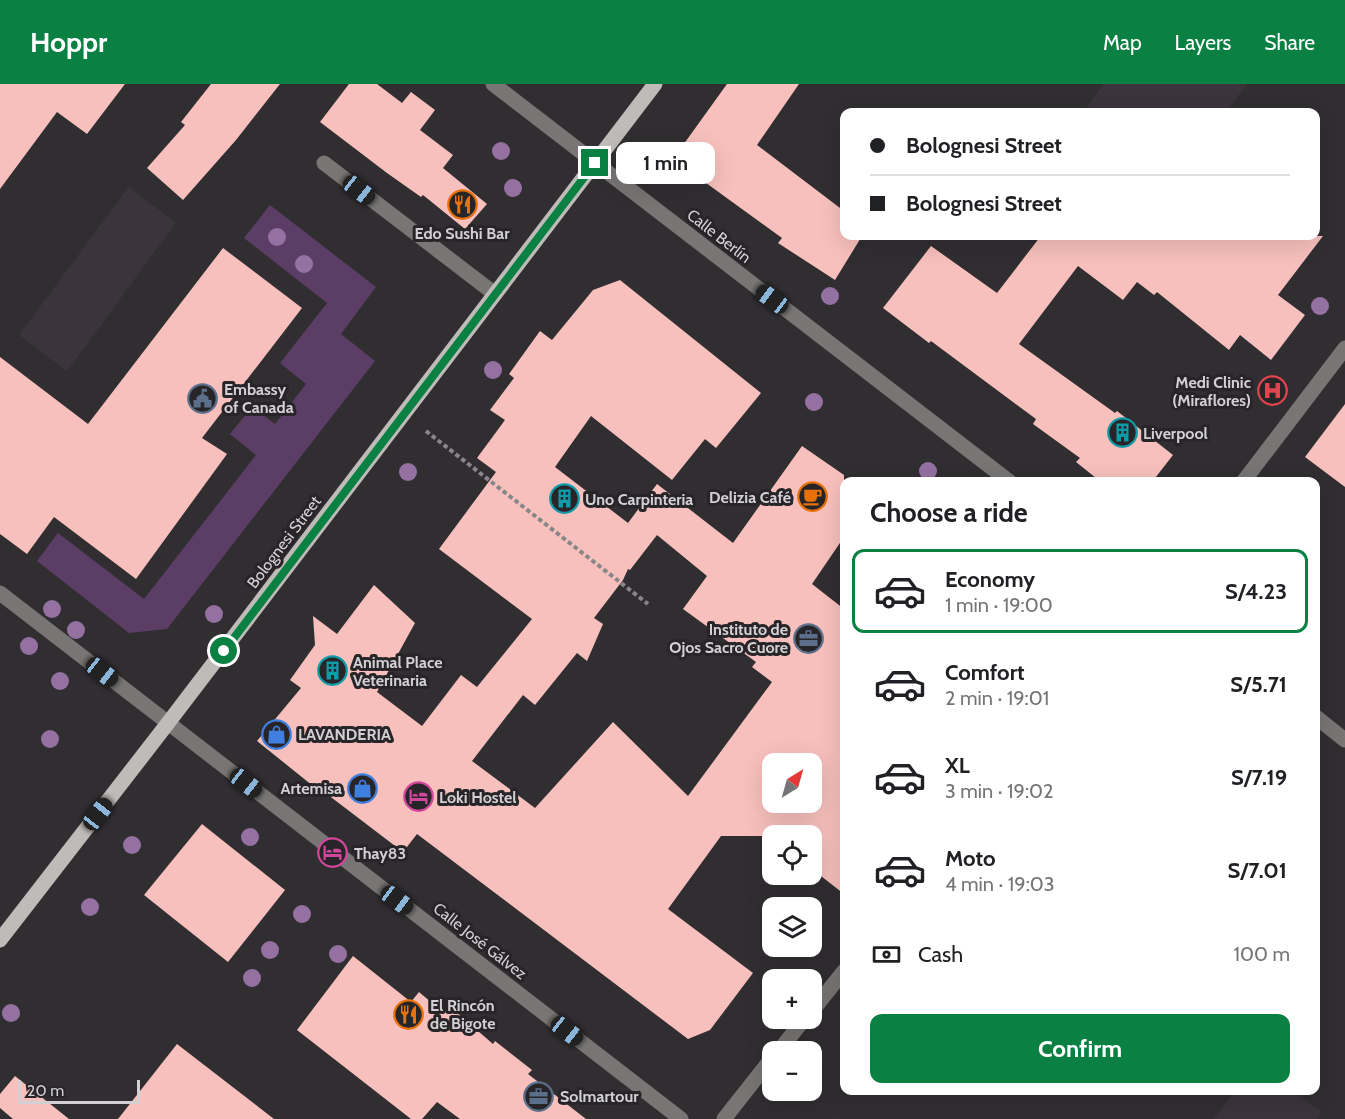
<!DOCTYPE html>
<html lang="en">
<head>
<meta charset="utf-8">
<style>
	:root { --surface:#fff; --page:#f2f2f2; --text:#202124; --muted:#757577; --line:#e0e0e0; --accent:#0b8043 }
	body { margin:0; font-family:Cabin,sans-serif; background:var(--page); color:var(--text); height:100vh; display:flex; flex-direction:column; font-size:22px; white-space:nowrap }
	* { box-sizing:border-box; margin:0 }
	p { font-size:20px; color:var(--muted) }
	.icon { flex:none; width:33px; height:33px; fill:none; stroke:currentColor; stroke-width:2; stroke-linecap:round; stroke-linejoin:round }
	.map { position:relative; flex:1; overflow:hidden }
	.side { position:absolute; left:840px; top:393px; width:480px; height:618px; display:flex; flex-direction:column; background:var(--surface); border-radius:12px; box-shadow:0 6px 24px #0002 }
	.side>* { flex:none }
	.banner { position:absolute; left:840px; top:24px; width:480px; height:132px; border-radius:12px; box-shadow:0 6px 24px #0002; display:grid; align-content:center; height:132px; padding:0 30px; background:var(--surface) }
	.needle { width:39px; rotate:37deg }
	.controls { position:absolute; left:762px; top:669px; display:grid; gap:12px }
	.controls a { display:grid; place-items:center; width:60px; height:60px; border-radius:12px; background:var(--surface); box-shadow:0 6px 24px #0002; font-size:30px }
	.scale { position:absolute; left:18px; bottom:15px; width:122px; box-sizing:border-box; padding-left:6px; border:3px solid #d2d0d3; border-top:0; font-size:16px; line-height:21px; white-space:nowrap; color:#d2d0d3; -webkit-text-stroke:4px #272528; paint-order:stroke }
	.end { position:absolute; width:27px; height:27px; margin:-14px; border:8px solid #0b8043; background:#fff; box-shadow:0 0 0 3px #fff }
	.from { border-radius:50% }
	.bubble { position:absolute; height:42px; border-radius:12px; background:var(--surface); box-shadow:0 6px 24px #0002; font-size:20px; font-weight:700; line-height:42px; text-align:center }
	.car { position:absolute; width:18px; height:36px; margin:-18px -9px; border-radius:8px; box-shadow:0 0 4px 2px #0007; background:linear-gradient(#222 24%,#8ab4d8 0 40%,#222 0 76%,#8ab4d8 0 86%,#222 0) }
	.banner b { display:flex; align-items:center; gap:21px; height:57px; font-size:22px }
	.banner b+b { border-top:2px solid var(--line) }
	.banner i { width:15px; height:15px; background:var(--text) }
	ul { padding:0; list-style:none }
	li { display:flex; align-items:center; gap:18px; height:84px; margin:0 12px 9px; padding:0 18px; border:3px solid transparent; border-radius:12px }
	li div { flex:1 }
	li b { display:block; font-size:22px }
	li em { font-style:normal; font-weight:700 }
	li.on { border-color:var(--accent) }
	li>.icon { width:54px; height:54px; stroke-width:1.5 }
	h2 { padding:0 30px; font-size:27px; line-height:72px }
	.pay { display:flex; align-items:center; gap:15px; height:66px; padding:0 30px; font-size:22px }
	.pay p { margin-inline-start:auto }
	.button { display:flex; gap:12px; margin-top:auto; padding:12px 30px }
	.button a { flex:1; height:69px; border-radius:12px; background:var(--accent); color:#fff; font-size:24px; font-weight:700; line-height:69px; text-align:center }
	header { display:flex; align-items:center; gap:36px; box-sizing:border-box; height:84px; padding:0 30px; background:var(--accent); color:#fff }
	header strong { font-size:28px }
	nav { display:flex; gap:33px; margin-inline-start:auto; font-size:21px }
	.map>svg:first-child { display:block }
</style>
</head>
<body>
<header>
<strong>Hoppr</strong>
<nav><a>Map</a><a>Layers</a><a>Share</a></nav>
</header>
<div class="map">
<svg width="1345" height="1035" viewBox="0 0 1345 1035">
	<rect width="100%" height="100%" fill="#312e32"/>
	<!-- built -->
	<g fill="#3b343d">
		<path d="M1104 0H1247L1226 28H1083Z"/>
		<path d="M129 103 176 139 67 287 19 251Z"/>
		<path d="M1235 1007H1293L1322 1028 1317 1035H1214Z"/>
	</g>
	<!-- green -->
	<path fill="#5b3d66" d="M270 121 376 203 341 250 375 277 167 545 129 549 37 477 58 449 144 515 256 371 230 350 252 323 275 340 306 300 280 279 327 219 244 154Z"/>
	<!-- building -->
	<g fill="#f7c0bc" fill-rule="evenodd">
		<path d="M0 0H125L87 50 57 28 0 105Z"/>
		<path d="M211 0H280L236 56 183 116 147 84 185 41 181 38Z"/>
		<path d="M349 0H377L402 19 411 8 435 26 420 46 453 71 443 84 487 120 465 145 423 111 421 113 387 89 320 38Z"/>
		<path d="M727 0H799L757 61 844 127V152H862L835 196 778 159 782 154 673 75Z"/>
		<path d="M1038 152H1323L1278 211 1305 231 1271 276 1240 251 1229 266 1157 208 1154 211 1137 198 1123 216 1078 182 1019 260 1115 329 1117 327 1173 371 1152 398H1101L1076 378 1080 374 1033 340 1036 335 931 257 929 259 883 224 931 162 997 209 1040 153Z"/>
		<path d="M223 164 302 224 202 354 227 370 136 495 54 433 27 470 0 450V273L88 340Z"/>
		<path d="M620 196 761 309 716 364 705 355 672 396 591 332 555 383 628 439 657 400 733 459 802 362 844 391V453L812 500 844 525V810L812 785V752H721L668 825 753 889 710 946 688 955 417 750 403 768 319 704 318 706 257 657 301 604 290 596 315 561 313 532 337 550 374 501 415 539 377 608 422 642 461 591 477 603 532 535 439 465 496 388 477 374 505 336 490 326 514 294 509 290 540 247 552 256 593 206ZM657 451 707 492 683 525 756 578 752 583 772 598 688 712 613 638 535 724 472 677 523 611 535 621 577 569 587 577 603 540 594 534 623 496 628 485 630 486ZM772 680H812V718H772Z"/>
		<path d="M1345 320V403L1305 373Z"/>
		<path d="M202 740 285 806 228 878 144 811Z"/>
		<path d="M353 872 411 918 419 908 444 929 448 921 493 960 495 957 532 986 528 990 586 1035H460L437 1018 422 1035H411L297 946Z"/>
		<path d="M177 960 274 1035H118Z"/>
		<path d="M15 992 69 1035H13L0 1024V1010Z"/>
	</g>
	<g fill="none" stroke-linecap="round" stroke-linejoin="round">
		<!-- path -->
		<path stroke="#89868a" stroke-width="4" stroke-dasharray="4.5 3" stroke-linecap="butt" d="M426 347 648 520"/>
		<!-- minor -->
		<g stroke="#787674" stroke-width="15">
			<path d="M493 0 1010 398"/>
			<path d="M324 79 495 210"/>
			<path d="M1243 398 1345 264"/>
			<path d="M0 509 681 1035"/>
			<path d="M1316 633 1345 656"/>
			<path d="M812 927 844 887"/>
			<path d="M778 968 805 934"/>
			<path d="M724 1035 772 974"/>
		</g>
		<!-- major -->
		<path stroke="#bfbbb8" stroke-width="15" d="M0 856 168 639 655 0"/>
	</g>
	<!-- trees -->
	<g fill="#9571a2">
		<circle cx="501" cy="67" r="9"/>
		<circle cx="513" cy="104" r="9"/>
		<circle cx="277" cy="153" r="9"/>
		<circle cx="304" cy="180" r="9"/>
		<circle cx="830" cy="212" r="9"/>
		<circle cx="1320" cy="222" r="9"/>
		<circle cx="493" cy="286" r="9"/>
		<circle cx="814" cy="318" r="9"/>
		<circle cx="928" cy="387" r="9"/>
		<circle cx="408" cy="388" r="9"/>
		<circle cx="52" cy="525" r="9"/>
		<circle cx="214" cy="530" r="9"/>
		<circle cx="76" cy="546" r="9"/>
		<circle cx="29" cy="562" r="9"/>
		<circle cx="60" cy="597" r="9"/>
		<circle cx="50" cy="655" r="9"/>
		<circle cx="250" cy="753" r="9"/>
		<circle cx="132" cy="761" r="9"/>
		<circle cx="90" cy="823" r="9"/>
		<circle cx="302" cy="830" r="9"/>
		<circle cx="270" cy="866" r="9"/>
		<circle cx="338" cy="870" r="9"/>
		<circle cx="252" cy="894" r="9"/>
		<circle cx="11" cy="929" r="9"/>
	</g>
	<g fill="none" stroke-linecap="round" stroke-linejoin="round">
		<!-- route -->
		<path stroke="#0b8043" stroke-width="8" d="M224 567 595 79"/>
	</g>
	<!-- icons -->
	<defs>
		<symbol id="restaurant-ring" viewBox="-11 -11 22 22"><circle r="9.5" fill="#272528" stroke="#e8710a" stroke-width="1.5"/><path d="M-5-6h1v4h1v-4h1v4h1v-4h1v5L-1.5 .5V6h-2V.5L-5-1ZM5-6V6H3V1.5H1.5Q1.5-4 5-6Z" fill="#e8710a"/></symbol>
		<symbol id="hospital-ring" viewBox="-11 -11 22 22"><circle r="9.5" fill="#272528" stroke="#e0444e" stroke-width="1.5"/><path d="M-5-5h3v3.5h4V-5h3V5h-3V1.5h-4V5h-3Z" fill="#e0444e"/></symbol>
		<symbol id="civic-ring" viewBox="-11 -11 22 22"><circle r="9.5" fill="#272528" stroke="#5c6f8a" stroke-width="1.5"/><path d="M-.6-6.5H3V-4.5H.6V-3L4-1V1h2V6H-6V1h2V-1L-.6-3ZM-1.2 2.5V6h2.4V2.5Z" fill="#5c6f8a"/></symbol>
		<symbol id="building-ring" viewBox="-11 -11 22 22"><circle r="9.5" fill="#272528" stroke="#0f9aa8" stroke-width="1.5"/><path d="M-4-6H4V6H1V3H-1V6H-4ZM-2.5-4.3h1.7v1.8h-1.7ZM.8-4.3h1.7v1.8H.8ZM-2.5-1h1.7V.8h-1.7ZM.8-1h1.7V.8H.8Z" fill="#0f9aa8"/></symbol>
		<symbol id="cafe-ring" viewBox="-11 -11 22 22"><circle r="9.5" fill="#272528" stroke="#e8710a" stroke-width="1.5"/><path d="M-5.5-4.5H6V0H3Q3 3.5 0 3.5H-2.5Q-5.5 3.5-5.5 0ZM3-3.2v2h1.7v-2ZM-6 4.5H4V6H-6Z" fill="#e8710a"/></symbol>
		<symbol id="office-ring" viewBox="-11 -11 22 22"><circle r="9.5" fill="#272528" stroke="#5c6f8a" stroke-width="1.5"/><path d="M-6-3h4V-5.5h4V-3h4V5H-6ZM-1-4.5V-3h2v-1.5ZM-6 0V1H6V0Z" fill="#5c6f8a"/></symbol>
		<symbol id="shop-ring" viewBox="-11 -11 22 22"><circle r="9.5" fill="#272528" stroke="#3f7fe0" stroke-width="1.5"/><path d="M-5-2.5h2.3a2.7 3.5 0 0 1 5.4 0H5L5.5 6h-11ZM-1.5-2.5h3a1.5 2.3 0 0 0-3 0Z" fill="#3f7fe0"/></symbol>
		<symbol id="hotel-ring" viewBox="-11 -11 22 22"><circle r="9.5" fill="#272528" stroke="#d1479c" stroke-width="1.5"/><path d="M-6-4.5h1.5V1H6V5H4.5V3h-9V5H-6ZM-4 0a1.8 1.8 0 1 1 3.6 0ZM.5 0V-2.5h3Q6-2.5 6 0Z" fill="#d1479c"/></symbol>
	</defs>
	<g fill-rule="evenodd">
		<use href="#restaurant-ring" x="446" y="104" width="33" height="33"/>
		<use href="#hospital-ring" x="1256" y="290" width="33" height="33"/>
		<use href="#civic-ring" x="186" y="298" width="33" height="33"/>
		<use href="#building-ring" x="1106" y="332" width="33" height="33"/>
		<use href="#cafe-ring" x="796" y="396" width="33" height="33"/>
		<use href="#building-ring" x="548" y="398" width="33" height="33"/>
		<use href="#office-ring" x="792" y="538" width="33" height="33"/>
		<use href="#building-ring" x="316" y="570" width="33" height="33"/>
		<use href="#shop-ring" x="260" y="634" width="33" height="33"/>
		<use href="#shop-ring" x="346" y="688" width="33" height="33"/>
		<use href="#hotel-ring" x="402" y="696" width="33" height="33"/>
		<use href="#hotel-ring" x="316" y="752" width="33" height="33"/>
		<use href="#restaurant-ring" x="392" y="914" width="33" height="33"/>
		<use href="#office-ring" x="522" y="996" width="33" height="33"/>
	</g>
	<g text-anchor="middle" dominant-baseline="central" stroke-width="6" stroke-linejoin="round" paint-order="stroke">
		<!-- poi labels -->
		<g font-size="16" font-weight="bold" fill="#d2d0d3" stroke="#272528" text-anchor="start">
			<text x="462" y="149" text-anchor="middle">Edo Sushi Bar</text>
			<text x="1251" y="298" text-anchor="end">Medi Clinic<tspan x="1251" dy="18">(Miraflores)</tspan></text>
			<text x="224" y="305">Embassy<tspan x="224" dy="18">of Canada</tspan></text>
			<text x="1143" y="349">Liverpool</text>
			<text x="791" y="413" text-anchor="end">Delizia Café</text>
			<text x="585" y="415">Uno Carpinteria</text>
			<text x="788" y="545" text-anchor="end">Instituto de<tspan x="788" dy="18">Ojos Sacro Cuore</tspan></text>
			<text x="353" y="578">Animal Place<tspan x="353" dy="18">Veterinaria</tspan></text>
			<text x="298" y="650">LAVANDERIA</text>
			<text x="342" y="704" text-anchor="end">Artemisa</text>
			<text x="439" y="713">Loki Hostel</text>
			<text x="354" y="769">Thay83</text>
			<text x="430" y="921">El Rincón<tspan x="430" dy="18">de Bigote</tspan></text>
			<text x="560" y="1012">Solmartour</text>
		</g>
		<!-- street labels -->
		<g font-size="16" fill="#d2d0d3" stroke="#272528">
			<text transform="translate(719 152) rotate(38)">Calle Berlín</text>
			<text transform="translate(284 458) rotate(-53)">Bolognesi Street</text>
			<text transform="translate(480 857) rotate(38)">Calle José Gálvez</text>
		</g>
	</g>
</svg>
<div class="controls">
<a><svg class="needle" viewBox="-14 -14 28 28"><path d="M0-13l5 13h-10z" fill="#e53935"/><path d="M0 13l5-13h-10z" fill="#757577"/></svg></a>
<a><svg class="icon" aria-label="locate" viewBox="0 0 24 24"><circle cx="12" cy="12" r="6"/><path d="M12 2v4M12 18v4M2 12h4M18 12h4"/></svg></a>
<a><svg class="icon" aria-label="layers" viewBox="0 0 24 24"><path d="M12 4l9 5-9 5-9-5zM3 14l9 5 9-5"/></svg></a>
<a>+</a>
<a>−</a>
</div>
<div class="scale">20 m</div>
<i class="end from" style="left:224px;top:567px"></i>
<i class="end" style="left:595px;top:79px"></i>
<div class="bubble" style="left:616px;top:58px;width:99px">1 min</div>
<i class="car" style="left:359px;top:106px;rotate:128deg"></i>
<i class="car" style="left:772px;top:215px;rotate:307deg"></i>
<i class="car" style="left:102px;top:588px;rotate:128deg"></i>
<i class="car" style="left:246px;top:699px;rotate:128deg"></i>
<i class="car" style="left:98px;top:730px;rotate:38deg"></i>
<i class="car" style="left:397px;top:816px;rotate:127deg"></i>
<i class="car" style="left:567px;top:947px;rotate:128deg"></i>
<div class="banner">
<b><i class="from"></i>Bolognesi Street</b>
<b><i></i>Bolognesi Street</b>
</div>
<section class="side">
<h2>Choose a ride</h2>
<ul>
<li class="on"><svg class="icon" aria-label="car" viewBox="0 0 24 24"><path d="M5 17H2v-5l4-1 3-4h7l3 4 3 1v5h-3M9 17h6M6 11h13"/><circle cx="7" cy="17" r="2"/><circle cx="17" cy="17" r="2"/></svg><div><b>Economy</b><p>1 min · 19:00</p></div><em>S/4.23</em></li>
<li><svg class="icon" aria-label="car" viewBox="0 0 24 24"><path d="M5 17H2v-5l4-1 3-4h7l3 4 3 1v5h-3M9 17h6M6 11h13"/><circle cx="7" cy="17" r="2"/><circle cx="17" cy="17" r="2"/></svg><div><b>Comfort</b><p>2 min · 19:01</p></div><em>S/5.71</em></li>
<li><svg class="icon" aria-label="car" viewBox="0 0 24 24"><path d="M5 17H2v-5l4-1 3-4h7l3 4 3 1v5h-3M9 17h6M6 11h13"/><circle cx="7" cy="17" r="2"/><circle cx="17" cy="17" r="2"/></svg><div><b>XL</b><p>3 min · 19:02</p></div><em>S/7.19</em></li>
<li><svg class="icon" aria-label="car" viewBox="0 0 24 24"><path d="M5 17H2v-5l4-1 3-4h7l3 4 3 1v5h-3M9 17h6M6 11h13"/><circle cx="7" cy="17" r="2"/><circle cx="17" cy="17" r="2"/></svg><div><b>Moto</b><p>4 min · 19:03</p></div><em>S/7.01</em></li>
</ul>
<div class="pay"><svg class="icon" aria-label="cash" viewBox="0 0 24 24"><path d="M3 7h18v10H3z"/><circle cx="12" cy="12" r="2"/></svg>Cash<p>100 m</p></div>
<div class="button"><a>Confirm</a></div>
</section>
</div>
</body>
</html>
